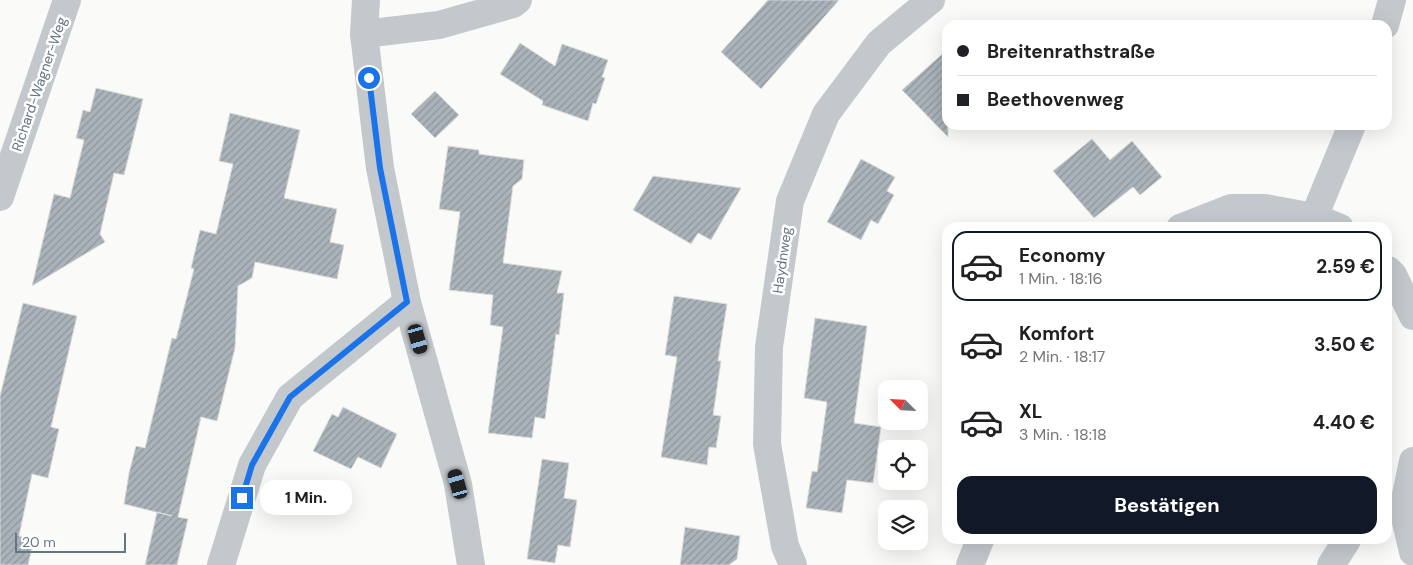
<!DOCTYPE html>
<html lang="de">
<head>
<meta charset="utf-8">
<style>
	:root { --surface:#fff; --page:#f2f2f2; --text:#202124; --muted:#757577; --line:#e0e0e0; --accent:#111827 }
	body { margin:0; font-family:"DM Sans",sans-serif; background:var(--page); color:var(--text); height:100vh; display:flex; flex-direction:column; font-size:19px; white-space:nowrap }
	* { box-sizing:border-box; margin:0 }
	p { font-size:16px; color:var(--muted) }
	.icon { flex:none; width:28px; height:28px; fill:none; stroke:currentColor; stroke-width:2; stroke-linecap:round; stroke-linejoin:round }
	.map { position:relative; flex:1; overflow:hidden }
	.side { position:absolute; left:942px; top:222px; width:450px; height:322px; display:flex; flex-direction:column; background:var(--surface); border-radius:15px; box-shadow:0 5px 20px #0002 }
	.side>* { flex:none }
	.hud { position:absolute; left:942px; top:20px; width:450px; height:110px; border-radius:15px; box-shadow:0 5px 20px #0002; display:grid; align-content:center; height:110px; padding:0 15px; background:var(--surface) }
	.needle { width:32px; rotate:294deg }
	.controls { position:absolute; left:878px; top:380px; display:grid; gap:10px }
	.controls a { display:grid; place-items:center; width:50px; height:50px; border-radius:10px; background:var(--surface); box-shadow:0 5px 20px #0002; font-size:25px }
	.scale { position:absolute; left:15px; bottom:12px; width:111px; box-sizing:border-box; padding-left:5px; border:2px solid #657683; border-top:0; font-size:14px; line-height:18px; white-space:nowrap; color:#657683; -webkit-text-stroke:4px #fff; paint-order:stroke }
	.end { position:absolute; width:22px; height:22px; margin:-11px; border:6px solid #1a73e8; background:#fff; box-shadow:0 0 0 2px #fff }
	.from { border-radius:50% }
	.bubble { position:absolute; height:35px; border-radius:15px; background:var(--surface); box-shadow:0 5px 20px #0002; font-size:16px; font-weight:700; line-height:35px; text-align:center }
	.car { position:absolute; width:15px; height:30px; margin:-15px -8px; border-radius:6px; box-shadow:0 0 4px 1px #0007; background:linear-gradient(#222 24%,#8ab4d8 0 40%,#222 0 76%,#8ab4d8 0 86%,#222 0) }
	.hud b { display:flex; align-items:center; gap:18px; height:48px; font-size:19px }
	.hud b+b { border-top:1px solid var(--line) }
	.hud i { width:12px; height:12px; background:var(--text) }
	ul { padding:9px 0 0; list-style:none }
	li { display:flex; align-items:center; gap:15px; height:70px; margin:0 10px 8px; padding:0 5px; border:2px solid transparent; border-radius:15px }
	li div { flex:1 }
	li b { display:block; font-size:19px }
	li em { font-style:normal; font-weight:700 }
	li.on { border-color:var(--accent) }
	li>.icon { width:45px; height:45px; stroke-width:1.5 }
	.primary-button { display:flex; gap:10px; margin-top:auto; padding:10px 15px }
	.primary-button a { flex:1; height:58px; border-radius:15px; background:var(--accent); color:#fff; font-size:20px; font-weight:700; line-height:58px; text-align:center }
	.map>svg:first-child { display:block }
</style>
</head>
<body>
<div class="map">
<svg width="1413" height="565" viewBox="0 0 1413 565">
	<defs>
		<pattern id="building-hatch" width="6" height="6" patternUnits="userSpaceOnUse" patternTransform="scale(1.25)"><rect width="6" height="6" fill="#aab3b9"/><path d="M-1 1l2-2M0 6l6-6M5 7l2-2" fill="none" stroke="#8e969c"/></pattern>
	</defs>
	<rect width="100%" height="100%" fill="#fafaf8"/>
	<!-- building -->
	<g fill="url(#building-hatch)" stroke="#dcdcda">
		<path d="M768 0H839L761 89 721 52Z"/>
		<path d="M520 43 555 66 562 44 608 60 602 77 605 78 596 104 593 103 588 121 542 105 543 101 500 74Z"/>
		<path d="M948 49V137L902 90Z"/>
		<path d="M96 88 143 99 124 175 114 173 100 234 105 242 32 286 54 194 70 198 84 140 76 138 83 110 90 112Z"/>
		<path d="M435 91 459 115 435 138 411 114Z"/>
		<path d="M230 113 300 130 284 198 337 209 330 242 344 245 337 279 255 262 252 278 238 286 235 348 217 421 201 417 178 517 188 519 177 565H145L157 512 172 516 124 504 129 473 136 446 145 448 172 338 176 339 194 269 191 268 200 230 216 234 233 164 219 161Z"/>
		<path d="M1092 139 1110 160 1132 141 1162 177 1140 195 1133 187 1094 218 1053 171Z"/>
		<path d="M448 146 479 150V154L524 160 522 179 513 186 503 263 562 271 557 293H564L559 335 556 334 545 419 535 417 532 438 488 433 503 327 490 325 493 295 449 290 460 212 439 209Z"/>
		<path d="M861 159 895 177 887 191 894 195 878 224 871 220 861 240 827 222Z"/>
		<path d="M653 176 741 188 711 240 698 233 691 244 633 210Z"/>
		<path d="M674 296 727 304 718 361H721L713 415 721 416 716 448 709 447 707 465 661 457 677 357 665 355Z"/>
		<path d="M23 303 77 316 51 427 59 429 48 478 32 474 19 536 34 539 28 565H0V396Z"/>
		<path d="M815 318 867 326 854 423 881 427 873 483 847 480 842 513 806 508 812 471 817 472 827 402 804 398Z"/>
		<path d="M343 407 397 434 381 468 358 457 351 469 313 451 332 414 338 417Z"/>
		<path d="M542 459 569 463 564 498 577 500 570 547 558 545 555 563 527 559Z"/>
		<path d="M685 527 740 536 737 559 729 565H680Z"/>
	</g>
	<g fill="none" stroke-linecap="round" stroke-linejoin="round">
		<!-- minor -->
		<g stroke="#c3c8cc" stroke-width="28">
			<path d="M366 0 364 34 380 168 407 302 458 484 471 565"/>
			<path d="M1385 25 1392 0"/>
			<path d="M364 34 439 25 513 4 518 0"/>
			<path d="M0 197 67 0"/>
			<path d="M1314 217 1352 125"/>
			<path d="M1180 228 1231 208H1265L1314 217 1340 228"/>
			<path d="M1388 270 1393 275 1413 316"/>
			<path d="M1413 461 1403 509 1413 552"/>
			<path d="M221 565 252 465 290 397 407 302"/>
			<path d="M793 565 785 546 767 444 769 347 790 201 826 114 879 43 931 0"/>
			<path d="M970 565 980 540"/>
			<path d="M1331 565 1347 540"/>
		</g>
	</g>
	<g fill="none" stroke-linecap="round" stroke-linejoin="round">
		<!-- route -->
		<path stroke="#1a73e8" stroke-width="6" d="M242 498 252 465 290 397 407 302 380 168 369 78"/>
	</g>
	<g text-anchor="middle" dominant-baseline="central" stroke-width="5" stroke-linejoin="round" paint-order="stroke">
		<!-- street labels -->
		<g font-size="14" fill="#657683" stroke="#fff">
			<text transform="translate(39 84) rotate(-71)">Richard-Wagner-Weg</text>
			<text transform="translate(782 260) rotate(-82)">Haydnweg</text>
		</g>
	</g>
</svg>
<div class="controls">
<a><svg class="needle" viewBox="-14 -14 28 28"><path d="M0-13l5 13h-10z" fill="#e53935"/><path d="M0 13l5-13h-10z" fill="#757577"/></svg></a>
<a><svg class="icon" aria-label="locate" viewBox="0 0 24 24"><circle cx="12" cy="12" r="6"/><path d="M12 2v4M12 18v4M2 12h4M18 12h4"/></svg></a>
<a><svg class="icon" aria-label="layers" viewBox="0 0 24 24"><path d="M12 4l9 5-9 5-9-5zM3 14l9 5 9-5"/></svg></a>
</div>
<div class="scale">20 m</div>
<i class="end from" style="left:369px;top:78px"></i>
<i class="end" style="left:242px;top:498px"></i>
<div class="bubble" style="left:260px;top:480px;width:92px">1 Min.</div>
<i class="car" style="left:418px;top:339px;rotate:164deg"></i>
<i class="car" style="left:458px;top:484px;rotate:344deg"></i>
<div class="hud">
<b><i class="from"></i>Breitenrathstraße</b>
<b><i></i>Beethovenweg</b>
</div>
<section class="side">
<ul>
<li class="on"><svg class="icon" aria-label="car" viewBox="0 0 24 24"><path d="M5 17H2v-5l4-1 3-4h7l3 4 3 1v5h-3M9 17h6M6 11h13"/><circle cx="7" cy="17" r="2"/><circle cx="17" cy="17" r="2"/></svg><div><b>Economy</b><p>1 Min. · 18:16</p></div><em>2.59 €</em></li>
<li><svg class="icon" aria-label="car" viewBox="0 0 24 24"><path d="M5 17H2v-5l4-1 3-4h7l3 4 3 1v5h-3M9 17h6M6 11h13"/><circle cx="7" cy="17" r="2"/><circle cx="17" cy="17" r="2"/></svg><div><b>Komfort</b><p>2 Min. · 18:17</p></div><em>3.50 €</em></li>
<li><svg class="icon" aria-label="car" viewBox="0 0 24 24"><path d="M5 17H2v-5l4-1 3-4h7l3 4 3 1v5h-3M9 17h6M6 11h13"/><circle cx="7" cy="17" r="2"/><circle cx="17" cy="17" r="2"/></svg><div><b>XL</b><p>3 Min. · 18:18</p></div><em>4.40 €</em></li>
</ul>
<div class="primary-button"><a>Bestätigen</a></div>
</section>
</div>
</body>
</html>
